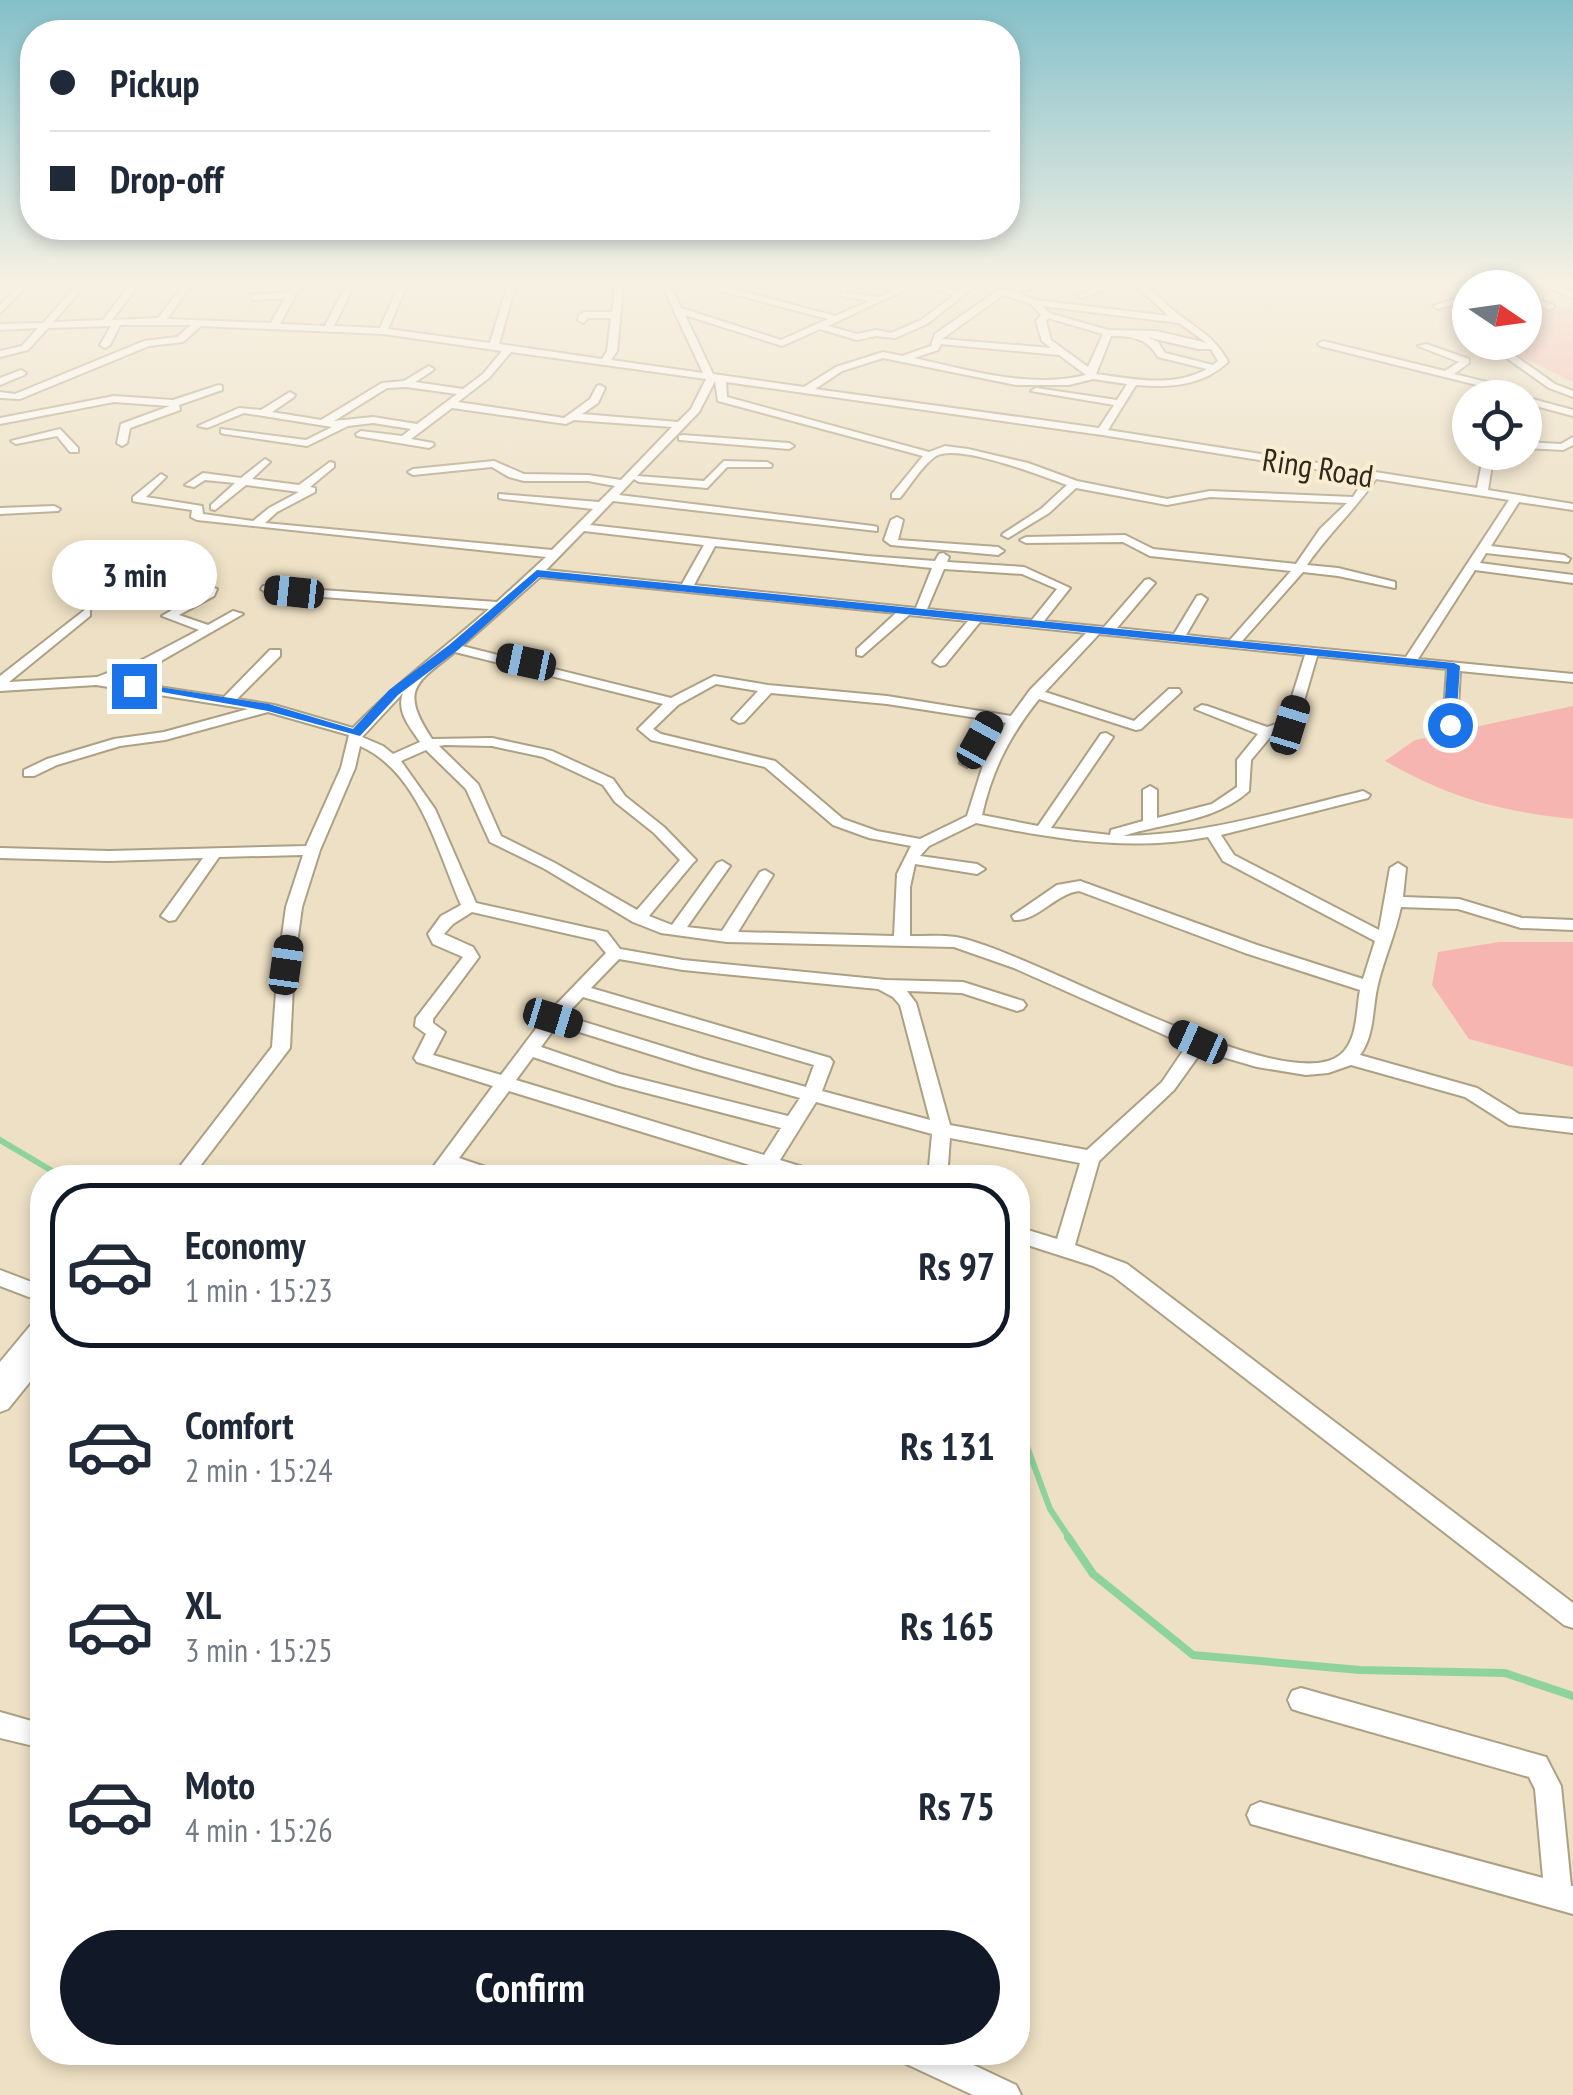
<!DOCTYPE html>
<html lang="en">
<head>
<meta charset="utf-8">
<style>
	:root { --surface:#fff; --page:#f2f2f3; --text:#1f2937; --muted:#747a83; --line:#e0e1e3; --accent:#111827 }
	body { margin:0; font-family:"PT Sans Narrow",sans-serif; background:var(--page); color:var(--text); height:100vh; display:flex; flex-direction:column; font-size:38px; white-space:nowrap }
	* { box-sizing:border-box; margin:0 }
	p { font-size:32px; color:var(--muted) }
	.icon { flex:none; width:55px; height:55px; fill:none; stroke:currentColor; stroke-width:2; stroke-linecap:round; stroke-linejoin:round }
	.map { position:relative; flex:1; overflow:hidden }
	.drawer { position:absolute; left:30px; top:1165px; width:1000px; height:900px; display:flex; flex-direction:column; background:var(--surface); border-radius:40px; box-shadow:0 5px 15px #0003 }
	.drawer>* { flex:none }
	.hud { position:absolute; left:20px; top:20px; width:1000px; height:220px; border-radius:40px; box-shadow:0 5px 15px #0003; display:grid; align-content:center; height:220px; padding:0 30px; background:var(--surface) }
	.needle { width:65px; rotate:103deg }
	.buttons { position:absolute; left:1452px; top:270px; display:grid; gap:20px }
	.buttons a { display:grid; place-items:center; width:90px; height:90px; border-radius:50%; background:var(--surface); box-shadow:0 5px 15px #0003; font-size:50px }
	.end { position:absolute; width:45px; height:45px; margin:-22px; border:12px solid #1a73e8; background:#fff; box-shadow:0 0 0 5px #fff }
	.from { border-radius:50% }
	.bubble { position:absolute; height:70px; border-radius:35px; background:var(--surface); box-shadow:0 5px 15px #0003; font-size:32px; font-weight:700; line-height:70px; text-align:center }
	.car { position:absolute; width:30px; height:60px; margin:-30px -15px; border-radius:12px; box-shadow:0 0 8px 2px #0007; background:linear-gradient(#222 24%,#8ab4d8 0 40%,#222 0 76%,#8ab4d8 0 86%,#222 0) }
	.hud b { display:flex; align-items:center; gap:35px; height:95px; font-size:38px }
	.hud b+b { border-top:2px solid var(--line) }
	.hud i { width:25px; height:25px; background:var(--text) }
	ul { padding:18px 0 0; list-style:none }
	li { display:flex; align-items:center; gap:30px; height:165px; margin:0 20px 15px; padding:0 10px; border:5px solid transparent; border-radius:40px }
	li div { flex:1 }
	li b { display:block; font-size:38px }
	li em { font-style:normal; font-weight:700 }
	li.current { border-color:var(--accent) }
	li>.icon { width:90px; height:90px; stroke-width:1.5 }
	.action { display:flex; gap:20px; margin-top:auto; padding:20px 30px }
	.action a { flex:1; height:115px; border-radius:60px; background:var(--accent); color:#fff; font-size:40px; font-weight:700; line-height:115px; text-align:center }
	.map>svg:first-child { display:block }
</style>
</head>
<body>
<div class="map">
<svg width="1573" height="2095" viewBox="0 0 1573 2095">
	<rect width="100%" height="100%" fill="#ede0c4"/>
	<!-- green -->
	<g fill="#f7b5b1">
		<path d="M1573 307V382L1492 343 1525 342V313Z"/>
		<path d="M1573 706V819C1499 811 1450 798 1385 761L1415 740Z"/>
		<path d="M1499 942H1573V1067L1469 1039 1432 985 1438 952Z"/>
	</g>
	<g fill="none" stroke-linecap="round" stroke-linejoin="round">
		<!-- stream-far1 -->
		<g stroke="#8ed39b" stroke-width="6">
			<path d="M0 1140 64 1178"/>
			<path d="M1018 1422 1050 1509 1070 1539"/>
		</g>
		<!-- stream -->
		<path stroke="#8ed39b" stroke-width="8" d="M1068 1537 1093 1574 1193 1655 1360 1670 1505 1673 1573 1696"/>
		<defs>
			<g id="minor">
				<path d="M17 287H26L0 313V305Z"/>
				<path d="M75 287H84L53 322 103 320 128 287H137L112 320 158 318 182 287H190L167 319 271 323 285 298 253 300 250 295 289 292 292 287H300L280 324 325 326 345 287H353L334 326 380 328 398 287H406L388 329 490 343 507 287H515L499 344 602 359 607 351 611 318H588L583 323 578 320 579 315 584 312H612L615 287H623L617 351 611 360 703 373 663 287H671L681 308 781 340 828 319 717 290 716 287H726L835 316 869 301 841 296V292L878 297 900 287H911L828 326 857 334 876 330 891 333 921 320 953 296 934 287H946L958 292 964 287H974L927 324 895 338 876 336 857 340 820 329 782 346 685 315 713 374 804 387 836 367 883 352 902 356 931 346 935 334 997 291 1034 287 1016 292 1035 300 1169 316 1137 287H1148C1157 294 1164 303 1173 310 1195 328 1215 336 1228 362 1202 386 1170 388 1136 385L1108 430 1477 488 1484 452H1494L1488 490 1573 504V510L1519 502 1491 546 1564 555 1570 559 1568 562 1486 553 1480 563 1573 575V583L1475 570 1418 659 1573 674V682L1460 671 1457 725 1450 729 1443 725 1447 669 1317 656 1297 725 1272 735 1251 760 1249 791C1213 823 1166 822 1123 836 1206 835 1284 810 1363 791L1370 795 1368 798 1221 835 1234 855 1379 930 1390 868 1398 863 1406 868 1403 897 1459 899 1522 918 1573 920V930L1521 928 1458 909 1401 907C1395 935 1385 956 1378 984 1372 1008 1375 1035 1360 1055L1477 1088 1519 1114 1573 1119V1133L1509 1125 1465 1097 1351 1065 1328 1073 1306 1075 1257 1067 1202 1051 1174 1090 1099 1161 1075 1245 1127 1264 1573 1603V1628L1564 1625 1113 1276 1093 1266 1018 1242V1227L1057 1239 1080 1163 950 1138 947 1178H928L932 1134 816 1102 780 1160 822 1173 824 1178H790L773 1172 769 1178H750L756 1167 509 1091 459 1158 503 1173 505 1178H473L450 1170 445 1178H425L493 1086 417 1062 414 1058 426 1034 415 1026 416 1018 463 957 433 944 428 934 441 916 461 905C437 850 419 772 360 746L355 768 320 850 302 907 294 965 290 1048 191 1178H171L272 1047 278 965 286 907 303 855 219 857 175 920 169 921 161 916 203 858 109 861 0 858V848L109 851 306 846 341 768 349 735 268 712 165 740 120 746 57 765 34 776H24V770L47 759 114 739 164 732 248 709 96 685 0 691V676L86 609 90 610V616L9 682 97 677 144 659 199 630 162 616 204 591 145 576 143 573 149 569 217 589 214 596 179 615 208 625 233 611 243 614 154 665 113 680 224 697 270 650H280V656L237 699 274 705 353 728C395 684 444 649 489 609L267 593 261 589 263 586 497 602 546 557 197 520 191 517 192 510 137 502 133 501V497L161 474 166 477 146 497 202 506 203 514 253 521 269 508 299 492 246 485 215 510 211 509V505L235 483 205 480 194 487 185 485 203 473 241 478 265 459 270 462 252 479 299 485 330 462 334 463V467L310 487 315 488V492L277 512 265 523 552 550 593 509 503 499 499 498V494L599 502 615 486 588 481H524L509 477 492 467 413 475 408 472 413 469 494 461 524 474 588 475 621 480 672 427 574 420 566 424 452 408 411 439 433 443 434 445 429 448 357 436 356 434 361 431 402 436 411 429 373 423 348 426 307 446 225 434 221 433V429L306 440 332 427 244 413 207 428 198 426 239 408 261 410 290 392 295 395 294 397 272 412 321 420 382 383 404 381 429 366 434 369 432 371 415 382 463 389 483 374 502 351 383 334 201 326 183 342 149 346 20 399 0 398V392L15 394 144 341 177 337 191 325H120L110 345 105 348 100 345 111 326 48 328 28 350 0 357V351L22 346 38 328 0 330V324L43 323ZM1003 295 1031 304 1041 315 1036 321 1042 341 1051 348 942 339ZM1042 306 1179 323 1207 343 1156 331 1108 330 1049 313ZM1048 318 1103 334 1088 367 1051 340 1046 321ZM1111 336C1132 336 1147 338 1158 357L1207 369C1173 388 1133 379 1096 374ZM1147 337 1198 349H1211L1218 361 1213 365 1165 353 1158 342ZM941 344 1059 355 1086 375C1029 389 969 370 914 358L938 350ZM511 352 706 379 691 409 678 422 582 414 598 403 605 388 600 385 597 386 590 399 564 418 458 402 489 378ZM883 358 1016 385H1069L1093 379 1127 384 1117 400 1036 388 1031 391 1114 405 1099 428 815 389 842 371ZM715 381 718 401 923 456 892 494V498H900C910 486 922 465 936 456 958 443 1042 476 1067 485L1041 509 1004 533 1002 535 1008 538 1049 513 1076 488 1167 505 1210 497 1347 503 1320 529 1296 564 1153 549 1125 535 1026 537 1020 540 1026 543 1123 542 1150 556 1291 571 1230 640 1186 635 1207 599 1201 595 1197 596 1174 634 1117 628 1155 583 1149 579 1145 580 1104 627 1044 621 1070 588 1024 567 947 562 949 557 943 553 939 554 935 561 867 556 590 525 613 501 877 531V527L873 526 619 495 634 479 639 482 707 488 727 467H771L772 465 767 462 724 461 704 481 637 476 699 412ZM726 382 1102 435 1366 477 1353 497 1210 491 1167 499 1077 481 1028 463 968 449 945 446 929 452 727 397ZM406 387 457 394 417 424 373 417 334 421 387 388ZM1376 479 1509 500 1406 657 1242 641 1303 572 1338 576 1395 588V582L1338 568 1307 565C1328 534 1355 510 1376 479ZM584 531 704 545 682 584 546 570ZM715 546 932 568 916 608 694 585ZM944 569 1022 574 1057 589 1032 620 927 609ZM540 577 896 613 857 649V655L862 656 909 615 968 621 933 662 940 666 945 665 980 622 1086 633 1030 690 1011 716 887 696 768 685 714 676 671 698 462 646ZM1099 634 1305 655 1284 722 1267 727 1207 706 1202 705 1195 709 1258 734 1237 760V787L1212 804 1157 818V790L1150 786 1143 790V821L1111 830 1110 835 1051 828 1113 737 1106 733 1101 734 1038 826 982 815C992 770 1010 735 1039 699L1136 730 1141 729 1181 692 1179 689H1169L1134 721 1045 692ZM455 652 663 704 638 729 651 740 765 767 833 825 869 838 911 846 897 874 894 936 738 932 773 875 765 870 760 872 722 931 687 927 730 866 722 861 717 863 672 925 649 916 693 863 696 860 693 857 664 827 625 796 613 779 552 751 492 738 432 739C400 690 414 684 455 652ZM716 684 758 691 732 719 739 723 744 722 771 693 887 704 984 719 960 763 967 767 974 763 996 721 1006 723 984 762 967 816 920 839 877 831 843 819 775 761 661 734 653 729 678 705ZM403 693C396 712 410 727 420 742L393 754 383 746 362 737ZM445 745 492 746 543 757 603 785 615 802 654 833 680 860 637 910 555 863 501 836 478 784 439 746ZM426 750 466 789 490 842 545 869 633 922 661 933 727 942 954 947 1014 968 1187 1045 1162 1082 1087 1150 950 1125 916 1003 907 991 962 993 1017 1011 1023 1009 1026 1005 1023 1001 963 982 886 980 683 960 620 949 607 932 476 903 435 809 401 761ZM976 823C1054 839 1129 852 1208 837L1223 861 1375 941 1363 979 1257 945 1080 881 1057 885 1012 916 1014 920C1038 921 1055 894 1079 891L1245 953 1360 990C1356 1010 1358 1041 1340 1055 1283 1100 1032 951 956 937 942 935 925 936 910 936V887L915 864 977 874 985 869 977 864 920 856 929 846ZM472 912 595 940 606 953 547 1014 501 1075 433 1055 445 1032 433 1023V1019L479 957 473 947 444 934 453 924ZM619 959 683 970 878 989 893 997 900 1005 930 1120 822 1091 833 1062 830 1058 591 988ZM583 997 814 1065 806 1087 704 1059 565 1016ZM557 1025 694 1068 800 1098 788 1116 620 1074 541 1047ZM533 1057 616 1085 781 1128 764 1155 516 1080Z"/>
				<path d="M1099 287H1112L1082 298 1078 295Z"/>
				<path d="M1504 287H1514L1504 288Z"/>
				<path d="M1547 287H1559L1573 292V298Z"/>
				<path d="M1470 294V300L1437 309 1433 306Z"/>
				<path d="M1525 294 1553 305 1554 307 1550 310 1525 300Z"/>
				<path d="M1323 341 1445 371 1459 362 1418 346 1426 344 1469 359V363L1454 374 1499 385 1524 397 1529 398 1573 410V416L1525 403V398H1510L1493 389 1320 346 1318 344Z"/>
				<path d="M1508 355H1514L1555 384 1573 391V397L1549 388 1508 359Z"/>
				<path d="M21 370 26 373 24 375 0 385V378Z"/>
				<path d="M219 385 222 386V390L179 405 180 410 130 428 127 443 122 446 117 443 121 424 170 406 114 402 0 424V418L114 396 173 400Z"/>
				<path d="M60 429 78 448V452H70L57 436 16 444 11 441Z"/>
				<path d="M683 435 789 443 794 446 789 449 679 440V436Z"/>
				<path d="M1573 437V445L1563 450 1525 448V442L1561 444Z"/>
				<path d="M54 506 60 509 58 511 0 514V508Z"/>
				<path d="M897 517 903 520 898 540 998 547 1004 551 998 555 891 545 884 540 891 520Z"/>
				<path d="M0 1270 42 1286V1302L0 1286Z"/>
				<path d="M42 1318V1340L38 1346 42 1345V1367L8 1409 0 1412V1362L35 1320Z"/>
				<path d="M1301 1688 1546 1757 1561 1786 1571 1886H1573V1914L1251 1824 1247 1815 1251 1806 1260 1802 1543 1878 1535 1789 1529 1777 1301 1712 1292 1709 1288 1700 1292 1691Z"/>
				<path d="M0 1712 42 1724V1748L0 1738Z"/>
				<path d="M898 2052H946L1016 2085 1021 2095H973L902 2062Z"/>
			</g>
		</defs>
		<!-- minor casing -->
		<use href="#minor" stroke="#aca085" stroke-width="4"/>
		<!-- minor -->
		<use href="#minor" fill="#fff" fill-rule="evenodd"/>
	</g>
	<!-- sky -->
	<linearGradient id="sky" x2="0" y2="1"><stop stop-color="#84c0c9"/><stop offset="0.49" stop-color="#f7f1e4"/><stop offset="1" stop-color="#f7f1e4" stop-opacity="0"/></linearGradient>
	<rect width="1573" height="580" fill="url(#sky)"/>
	<!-- route -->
	<path fill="#1a73e8" d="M537 570 1454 663 1460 666 1456 725 1450 729 1443 725 1447 669 539 577 458 650 398 695 360 736 268 711 128 686 134 683 269 704 353 729 389 690 449 645Z"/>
	<g text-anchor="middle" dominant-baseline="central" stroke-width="8" stroke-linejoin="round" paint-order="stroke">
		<!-- far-street labels -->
		<g font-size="32" fill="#2d291e" stroke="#faedd1">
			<text transform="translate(1318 467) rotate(9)">Ring Road</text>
		</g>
	</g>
</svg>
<div class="buttons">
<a><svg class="needle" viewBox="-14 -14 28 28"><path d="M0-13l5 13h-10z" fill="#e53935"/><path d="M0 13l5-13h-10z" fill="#747a83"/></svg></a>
<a><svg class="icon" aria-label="locate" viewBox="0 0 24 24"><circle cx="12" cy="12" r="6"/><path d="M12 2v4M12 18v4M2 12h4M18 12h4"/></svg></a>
</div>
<i class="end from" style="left:1450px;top:725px"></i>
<i class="end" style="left:134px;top:686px"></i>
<div class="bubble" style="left:52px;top:540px;width:165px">3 min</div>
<i class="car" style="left:294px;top:592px;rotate:276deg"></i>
<i class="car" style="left:526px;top:662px;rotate:282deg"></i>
<i class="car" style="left:1290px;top:725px;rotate:17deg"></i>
<i class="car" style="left:980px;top:740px;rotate:29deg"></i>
<i class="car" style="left:286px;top:965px;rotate:8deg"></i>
<i class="car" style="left:553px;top:1018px;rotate:107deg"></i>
<i class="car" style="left:1198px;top:1042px;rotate:294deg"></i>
<div class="hud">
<b><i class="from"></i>Pickup</b>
<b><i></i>Drop-off</b>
</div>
<section class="drawer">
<ul>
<li class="current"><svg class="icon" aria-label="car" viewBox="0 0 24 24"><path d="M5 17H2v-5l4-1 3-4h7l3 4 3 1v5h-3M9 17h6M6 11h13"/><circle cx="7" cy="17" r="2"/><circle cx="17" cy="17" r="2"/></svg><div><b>Economy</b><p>1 min · 15:23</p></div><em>Rs 97</em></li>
<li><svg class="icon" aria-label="car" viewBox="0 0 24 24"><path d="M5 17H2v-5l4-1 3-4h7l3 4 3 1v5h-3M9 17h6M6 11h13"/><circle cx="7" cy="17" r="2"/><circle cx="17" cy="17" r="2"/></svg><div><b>Comfort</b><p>2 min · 15:24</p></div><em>Rs 131</em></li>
<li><svg class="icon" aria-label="car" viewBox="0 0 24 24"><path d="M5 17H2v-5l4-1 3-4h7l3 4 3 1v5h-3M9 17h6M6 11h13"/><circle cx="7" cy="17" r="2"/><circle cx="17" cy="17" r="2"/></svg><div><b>XL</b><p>3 min · 15:25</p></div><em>Rs 165</em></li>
<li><svg class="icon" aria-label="car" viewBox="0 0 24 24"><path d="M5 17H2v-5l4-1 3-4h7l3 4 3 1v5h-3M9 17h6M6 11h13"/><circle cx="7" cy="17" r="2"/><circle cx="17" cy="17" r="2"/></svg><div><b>Moto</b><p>4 min · 15:26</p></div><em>Rs 75</em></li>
</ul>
<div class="action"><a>Confirm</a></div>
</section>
</div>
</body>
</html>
